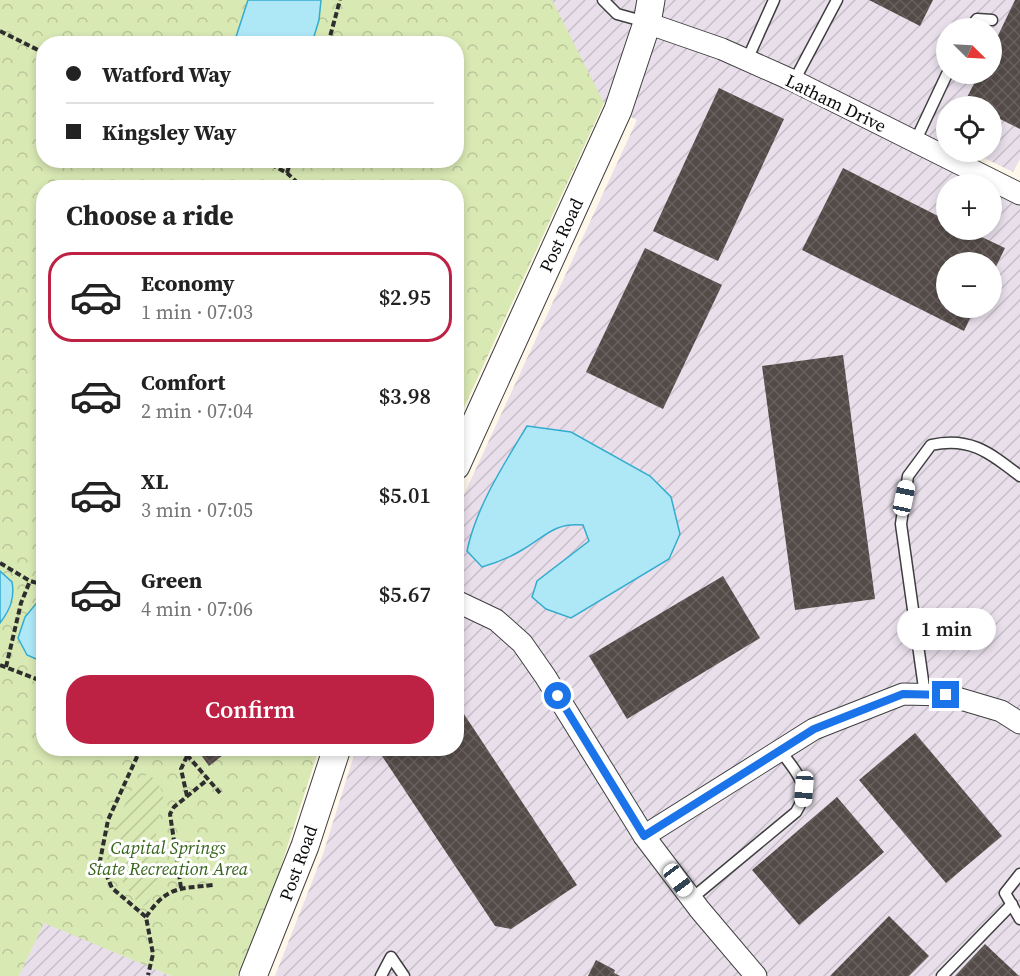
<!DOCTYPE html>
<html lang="en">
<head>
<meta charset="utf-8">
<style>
	:root { --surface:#fff; --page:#f2f2f2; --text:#222; --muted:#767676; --line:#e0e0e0; --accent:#bd2244 }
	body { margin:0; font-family:"Source Serif 4",serif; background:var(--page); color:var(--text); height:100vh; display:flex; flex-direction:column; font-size:22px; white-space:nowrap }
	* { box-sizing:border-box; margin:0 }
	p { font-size:20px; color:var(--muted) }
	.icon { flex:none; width:33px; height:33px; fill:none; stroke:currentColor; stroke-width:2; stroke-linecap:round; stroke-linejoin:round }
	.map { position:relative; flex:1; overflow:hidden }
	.side { position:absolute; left:36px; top:180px; width:428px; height:576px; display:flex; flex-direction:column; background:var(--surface); border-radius:24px; box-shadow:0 3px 9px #0003 }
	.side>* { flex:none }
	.hud { position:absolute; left:36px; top:36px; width:428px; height:132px; border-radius:24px; box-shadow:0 3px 9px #0003; display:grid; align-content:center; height:132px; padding:0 30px; background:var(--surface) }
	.needle { width:39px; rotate:114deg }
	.tools { position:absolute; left:936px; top:18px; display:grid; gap:12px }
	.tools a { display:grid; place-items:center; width:66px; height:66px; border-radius:50%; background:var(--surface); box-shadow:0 3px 9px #0003; font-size:30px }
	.end { position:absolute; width:27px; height:27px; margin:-14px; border:8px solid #1a73e8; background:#fff; box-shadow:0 0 0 3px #fff }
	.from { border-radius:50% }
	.bubble { position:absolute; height:42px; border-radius:21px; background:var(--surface); box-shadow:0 3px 9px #0003; font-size:20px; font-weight:600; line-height:42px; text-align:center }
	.car { position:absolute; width:18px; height:36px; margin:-18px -9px; border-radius:8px; box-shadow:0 0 4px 2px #0007; background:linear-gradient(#fff 24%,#345 0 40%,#fff 0 76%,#345 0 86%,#fff 0) }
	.hud b { display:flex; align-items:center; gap:21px; height:57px; font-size:22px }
	.hud b+b { border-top:2px solid var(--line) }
	.hud i { width:15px; height:15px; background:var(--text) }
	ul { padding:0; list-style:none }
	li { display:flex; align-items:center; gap:18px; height:90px; margin:0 12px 9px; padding:0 18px; border:3px solid transparent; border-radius:24px }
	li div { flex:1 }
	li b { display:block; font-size:22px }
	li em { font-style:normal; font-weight:600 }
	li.on { border-color:var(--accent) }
	li>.icon { width:54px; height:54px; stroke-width:1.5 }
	h2 { padding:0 30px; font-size:27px; line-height:72px }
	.button { display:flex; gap:12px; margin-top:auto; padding:12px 30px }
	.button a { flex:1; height:69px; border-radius:24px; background:var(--accent); color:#fff; font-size:24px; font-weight:600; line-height:69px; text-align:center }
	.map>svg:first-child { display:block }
</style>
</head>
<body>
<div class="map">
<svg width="1020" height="976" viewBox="0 0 1020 976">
	<defs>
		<pattern id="industrial-furrows" width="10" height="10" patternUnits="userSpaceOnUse" patternTransform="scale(1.5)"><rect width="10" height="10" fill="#e8dfeb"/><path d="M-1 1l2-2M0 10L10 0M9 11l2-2" fill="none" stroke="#c6bec8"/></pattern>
		<pattern id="park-crowns" width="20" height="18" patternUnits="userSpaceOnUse" patternTransform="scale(1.5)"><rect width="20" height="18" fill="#d9e9b4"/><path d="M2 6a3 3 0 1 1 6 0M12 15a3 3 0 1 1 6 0" fill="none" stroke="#b9c79a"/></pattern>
		<pattern id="garden-furrows" width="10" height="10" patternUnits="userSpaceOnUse" patternTransform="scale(1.5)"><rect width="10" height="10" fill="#d9e9b4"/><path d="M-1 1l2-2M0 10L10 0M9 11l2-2" fill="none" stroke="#b9c79a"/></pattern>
		<pattern id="building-cross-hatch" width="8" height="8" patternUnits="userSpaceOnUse" patternTransform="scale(1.5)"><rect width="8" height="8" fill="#544b48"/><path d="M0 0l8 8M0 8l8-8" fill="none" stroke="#68605e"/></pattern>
	</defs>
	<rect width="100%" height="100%" fill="#fff7ea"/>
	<!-- industrial -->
	<g fill="url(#industrial-furrows)" fill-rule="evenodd">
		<path d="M547 0H1020V159L1013 172 972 152H992V106H946V152H972L965 166 1020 194V976H275L323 854 356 749 456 748V512L637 120 588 95ZM946 28H992V74H946ZM946 184H992V230H946ZM946 262H992V308H946Z"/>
		<path d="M44 922 171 976H19Z"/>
	</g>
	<!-- park -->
	<path fill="url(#park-crowns)" fill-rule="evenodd" d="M0 0H552L604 103 456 425V188H44V748L319 749 272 894 237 976H171L44 923 19 976H0ZM44 44H456V160H44Z"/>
	<!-- garden -->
	<path fill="url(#garden-furrows)" d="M150 775C175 799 157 807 156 835 156 851 159 866 162 882L147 904 142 907C96 856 111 832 139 776Z"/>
	<!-- water -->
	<g fill="#aee8f7" stroke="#34accf" stroke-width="1.5">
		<path d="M248 0H321L319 20 312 43H234Z"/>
		<path d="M527 426 571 432 650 476 671 497 680 534 669 559 571 618 546 609 532 597 537 581 589 541 583 525C554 522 545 537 522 550 509 558 496 563 482 567L467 551C476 507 504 464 527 426Z"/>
		<path d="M0 571 12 582C15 598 10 610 0 623Z"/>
		<path d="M40 599H43V662L27 655 18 638 25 617Z"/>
	</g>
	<!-- building -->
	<g fill="url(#building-cross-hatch)">
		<path d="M869 0H933L920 26Z"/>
		<path d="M1015 0H1020V129L992 115V106L963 105 979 74H992V48Z"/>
		<path d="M719 88 784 119 718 261 653 231Z"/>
		<path d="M843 168 946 220V230H967L1005 248 992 275V262H946V308H975L964 331 802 250Z"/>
		<path d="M645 248 722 285 663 409 586 372Z"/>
		<path d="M843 355 875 599 795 610 762 366Z"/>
		<path d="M723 576 760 638 627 719 589 656Z"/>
		<path d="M458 705 577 885 511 929 495 926 382 756 394 748H456Z"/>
		<path d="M915 733 1002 836 946 883 859 780Z"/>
		<path d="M196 748H232L209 766Z"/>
		<path d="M837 797 884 852 799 925 752 870Z"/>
		<path d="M889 916 929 956 909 976H830Z"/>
		<path d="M985 944 1019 976H955Z"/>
		<path d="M596 960 615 970 614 973 620 976H588Z"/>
	</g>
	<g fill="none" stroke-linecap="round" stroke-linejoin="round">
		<defs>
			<g id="service">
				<path d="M603 0 617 14 646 22"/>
				<path d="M970 28 977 19 992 20"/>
				<path d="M747 60 774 0"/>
				<path d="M794 81 837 0"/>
				<path d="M915 142 947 74"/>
				<path d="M925 695 901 524 908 476 931 445C970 436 990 453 1020 476"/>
				<path d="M1020 874 1005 893 1020 919"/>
				<path d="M691 899 796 812C813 785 796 773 780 750"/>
				<path d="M381 976 391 957 404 976"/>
				<path d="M942 976 1012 904"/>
			</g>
			<g id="minor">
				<path d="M647 23 722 49 794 81 1020 194"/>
				<path d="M456 601 496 620 522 643 545 676 644 836 700 910 756 976"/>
				<path d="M644 836 814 729 903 694 947 695 1001 711 1020 723"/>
			</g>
			<g id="tertiary">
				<path d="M456 466 618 110 647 23 651 0"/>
				<path d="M253 976 305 846 337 748"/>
			</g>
		</defs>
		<!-- service casing -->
		<use href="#service" stroke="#3f3f3f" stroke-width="13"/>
		<!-- minor casing -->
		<use href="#minor" stroke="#3f3f3f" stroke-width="23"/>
		<!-- tertiary casing -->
		<use href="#tertiary" stroke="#3f3f3f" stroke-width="29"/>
		<!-- path -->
		<g stroke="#2e2e2e" stroke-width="4" stroke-dasharray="6 3" stroke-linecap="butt">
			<path d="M0 31 44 53"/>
			<path d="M328 44 340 0"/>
			<path d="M263 160 287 173 303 188"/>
			<path d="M287 173 291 160"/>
			<path d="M0 563 30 581 44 585"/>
			<path d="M0 665 44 682"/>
			<path d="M6 667 21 603 30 581"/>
			<path d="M141 748 108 820 100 861 112 888 146 917 153 954 148 975"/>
			<path d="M181 748 220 793"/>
			<path d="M304 754 306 748"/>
			<path d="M187 796 181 769 187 756"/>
			<path d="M181 888 170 814 174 807 207 780"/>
			<path d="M146 917C167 886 178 889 213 885"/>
		</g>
		<!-- service -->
		<use href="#service" stroke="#fff" stroke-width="10"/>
		<!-- minor -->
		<use href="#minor" stroke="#fff" stroke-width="21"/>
		<!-- tertiary -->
		<use href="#tertiary" stroke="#fff" stroke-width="27"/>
	</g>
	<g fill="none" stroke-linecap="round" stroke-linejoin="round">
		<!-- route -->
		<path stroke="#1a73e8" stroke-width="8" d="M558 696 644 836 814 729 903 694 946 695"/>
	</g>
	<g text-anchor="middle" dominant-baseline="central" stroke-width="6" stroke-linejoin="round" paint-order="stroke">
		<!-- street labels -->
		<g font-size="18" fill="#0c0c0c" stroke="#fff">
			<text transform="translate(836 103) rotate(26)">Latham Drive</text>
			<text transform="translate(561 235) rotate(-65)">Post Road</text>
			<text transform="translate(298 863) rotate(-70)">Post Road</text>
		</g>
		<!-- park labels -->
		<g font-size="18" font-style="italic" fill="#37641b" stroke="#fff">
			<text x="168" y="847">Capital Springs<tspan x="168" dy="21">State Recreation Area</tspan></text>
		</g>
	</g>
</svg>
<div class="tools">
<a><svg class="needle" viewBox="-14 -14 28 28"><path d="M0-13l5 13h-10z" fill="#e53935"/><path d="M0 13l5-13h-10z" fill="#767676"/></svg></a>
<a><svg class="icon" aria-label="locate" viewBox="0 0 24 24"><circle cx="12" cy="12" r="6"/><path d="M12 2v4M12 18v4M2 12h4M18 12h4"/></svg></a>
<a>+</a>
<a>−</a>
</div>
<i class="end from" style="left:558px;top:696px"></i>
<i class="end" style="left:946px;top:695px"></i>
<div class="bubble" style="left:897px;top:608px;width:99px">1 min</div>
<i class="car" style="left:904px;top:498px;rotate:12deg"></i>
<i class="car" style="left:804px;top:789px;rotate:184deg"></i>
<i class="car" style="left:678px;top:880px;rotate:143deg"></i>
<div class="hud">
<b><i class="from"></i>Watford Way</b>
<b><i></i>Kingsley Way</b>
</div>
<section class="side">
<h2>Choose a ride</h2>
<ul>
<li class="on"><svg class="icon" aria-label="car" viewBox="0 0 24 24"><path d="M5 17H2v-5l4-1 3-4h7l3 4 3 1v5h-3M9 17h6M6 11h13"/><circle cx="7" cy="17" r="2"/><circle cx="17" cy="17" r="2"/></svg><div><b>Economy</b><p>1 min · 07:03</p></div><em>$2.95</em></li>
<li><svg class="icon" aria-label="car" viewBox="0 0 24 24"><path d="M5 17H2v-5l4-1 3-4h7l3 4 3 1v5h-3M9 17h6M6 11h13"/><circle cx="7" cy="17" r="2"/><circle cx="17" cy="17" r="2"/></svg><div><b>Comfort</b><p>2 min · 07:04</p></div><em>$3.98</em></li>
<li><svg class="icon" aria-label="car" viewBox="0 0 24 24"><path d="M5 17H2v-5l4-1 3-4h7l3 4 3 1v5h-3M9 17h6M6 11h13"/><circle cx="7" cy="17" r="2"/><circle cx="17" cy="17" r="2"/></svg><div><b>XL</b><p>3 min · 07:05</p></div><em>$5.01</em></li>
<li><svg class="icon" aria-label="car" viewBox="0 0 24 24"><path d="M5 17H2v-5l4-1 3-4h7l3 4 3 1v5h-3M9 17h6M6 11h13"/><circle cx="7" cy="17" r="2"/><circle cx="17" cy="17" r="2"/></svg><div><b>Green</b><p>4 min · 07:06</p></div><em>$5.67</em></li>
</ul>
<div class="button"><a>Confirm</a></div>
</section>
</div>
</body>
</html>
